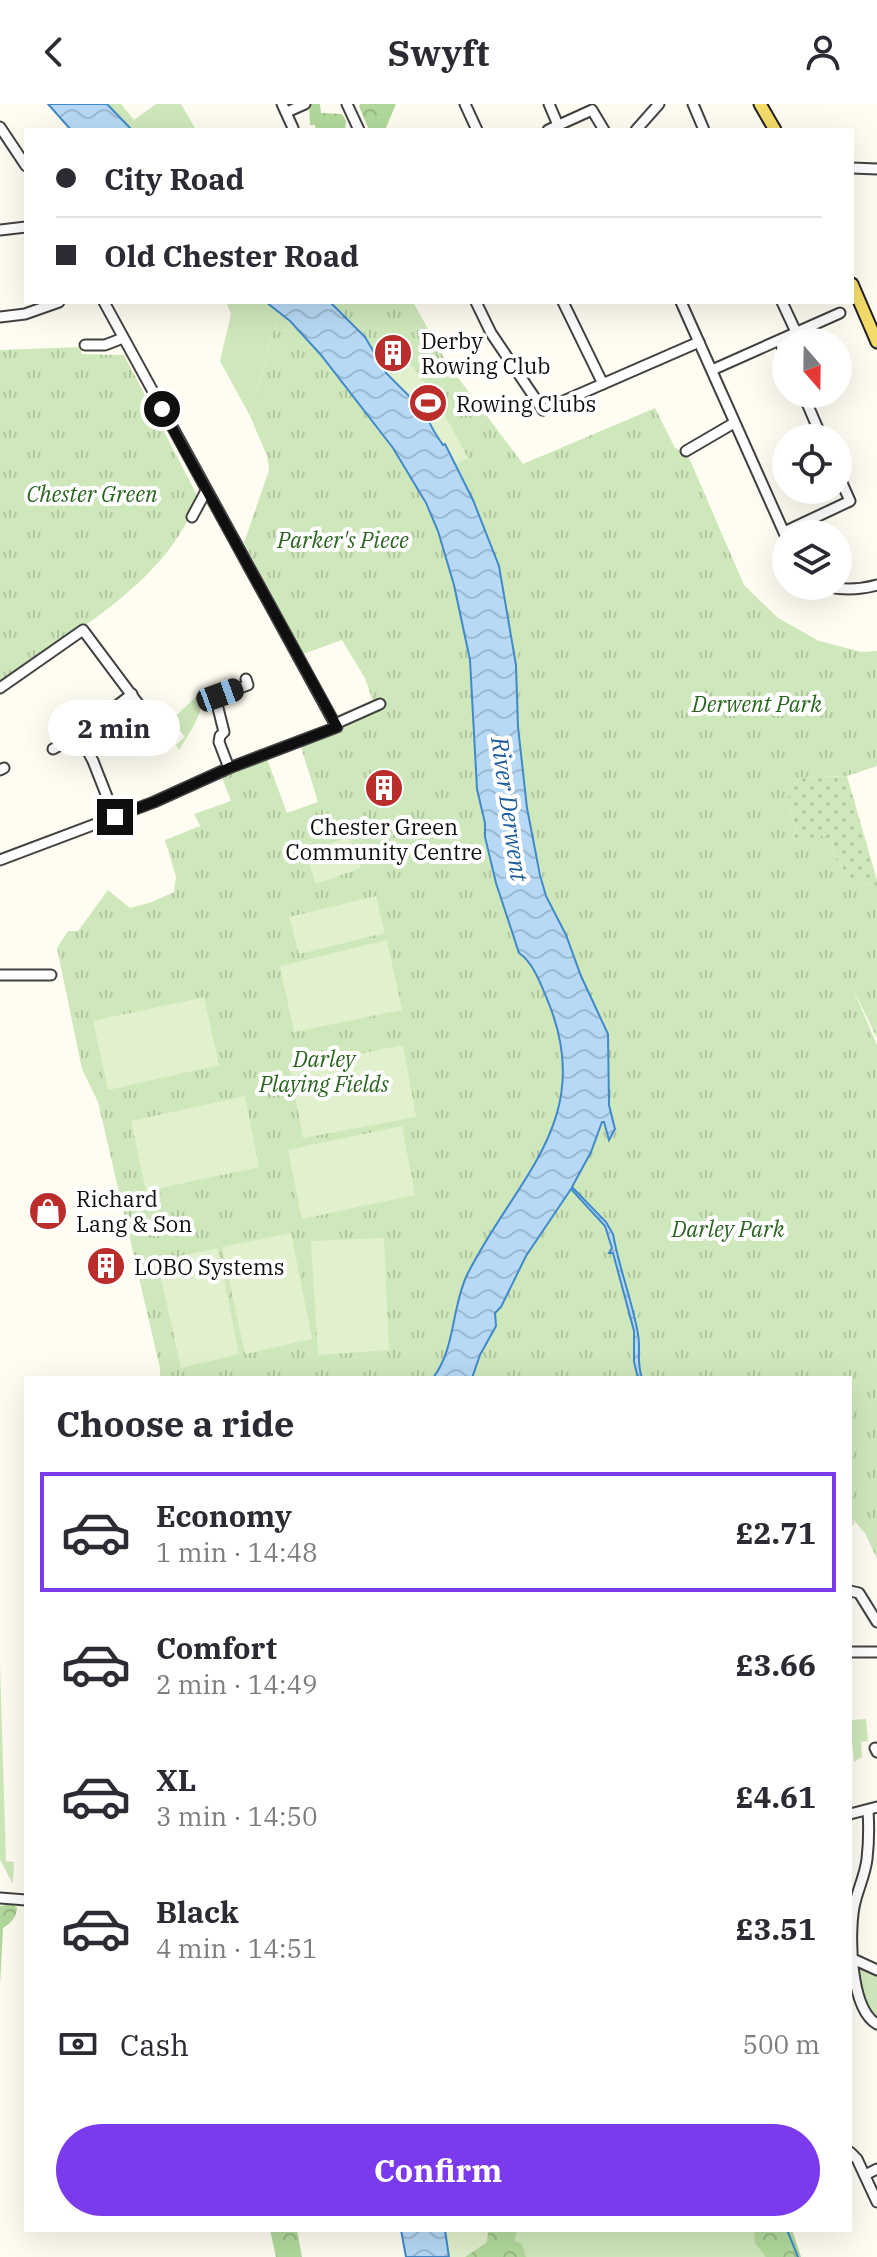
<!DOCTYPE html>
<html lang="en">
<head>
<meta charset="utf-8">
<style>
	:root { --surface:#fff; --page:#f7f7f7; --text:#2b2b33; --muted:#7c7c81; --line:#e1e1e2; --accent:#7c3aed }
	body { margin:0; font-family:"IBM Plex Serif",serif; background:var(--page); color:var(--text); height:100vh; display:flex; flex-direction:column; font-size:30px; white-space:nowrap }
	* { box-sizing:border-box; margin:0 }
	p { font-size:26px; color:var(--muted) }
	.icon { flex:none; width:44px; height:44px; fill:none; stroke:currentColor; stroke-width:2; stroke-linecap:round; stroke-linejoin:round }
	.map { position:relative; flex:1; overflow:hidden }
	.details { position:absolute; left:24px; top:1272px; width:828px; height:856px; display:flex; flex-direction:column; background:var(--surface); border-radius:0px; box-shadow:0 8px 32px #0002 }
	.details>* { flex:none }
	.guide { position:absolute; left:24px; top:24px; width:830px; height:176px; border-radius:0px; box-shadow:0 8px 32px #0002; display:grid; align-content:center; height:176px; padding:0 32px; background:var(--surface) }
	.needle { width:52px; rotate:160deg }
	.controls { position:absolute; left:772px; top:224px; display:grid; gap:16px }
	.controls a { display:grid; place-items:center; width:80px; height:80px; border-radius:50%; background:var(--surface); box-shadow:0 8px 32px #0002; font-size:40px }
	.end { position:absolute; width:36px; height:36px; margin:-18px; border:10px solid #0f0f0f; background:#fff; box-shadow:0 0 0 4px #fff }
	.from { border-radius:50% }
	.bubble { position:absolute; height:56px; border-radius:28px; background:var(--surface); box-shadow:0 8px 32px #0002; font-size:26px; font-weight:700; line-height:56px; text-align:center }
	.car { position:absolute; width:24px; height:48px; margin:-24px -12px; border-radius:10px; box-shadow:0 0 6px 2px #0007; background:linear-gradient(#222 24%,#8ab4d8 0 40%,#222 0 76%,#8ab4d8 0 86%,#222 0) }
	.guide b { display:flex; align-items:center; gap:28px; height:76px; font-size:30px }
	.guide b+b { border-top:2px solid var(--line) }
	.guide i { width:20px; height:20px; background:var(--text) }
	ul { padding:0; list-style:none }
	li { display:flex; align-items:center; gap:24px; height:120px; margin:0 16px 12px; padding:0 16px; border:4px solid transparent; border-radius:0px }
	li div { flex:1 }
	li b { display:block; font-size:30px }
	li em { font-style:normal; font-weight:700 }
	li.on { border-color:var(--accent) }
	li>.icon { width:72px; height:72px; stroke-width:1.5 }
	h2 { padding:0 32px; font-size:36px; line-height:96px }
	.pay { display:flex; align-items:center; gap:20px; height:88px; padding:0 32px; font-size:30px }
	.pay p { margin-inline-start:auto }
	.action { display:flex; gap:16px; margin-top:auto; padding:16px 32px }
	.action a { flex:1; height:92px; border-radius:48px; background:var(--accent); color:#fff; font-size:32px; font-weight:700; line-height:92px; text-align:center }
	header { display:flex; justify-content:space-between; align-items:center; height:104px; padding:0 32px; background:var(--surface); font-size:36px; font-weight:700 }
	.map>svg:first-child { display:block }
</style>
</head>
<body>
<header><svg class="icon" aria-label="back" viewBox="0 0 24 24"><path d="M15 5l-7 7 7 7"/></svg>Swyft<svg class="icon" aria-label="person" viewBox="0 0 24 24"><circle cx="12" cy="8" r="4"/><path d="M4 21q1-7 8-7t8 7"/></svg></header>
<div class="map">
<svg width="877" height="2153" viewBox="0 0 877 2153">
	<defs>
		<pattern id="forest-crowns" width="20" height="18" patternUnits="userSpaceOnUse" patternTransform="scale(2)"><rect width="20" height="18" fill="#b2d99b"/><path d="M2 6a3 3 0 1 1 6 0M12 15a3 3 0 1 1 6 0" fill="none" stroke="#98b984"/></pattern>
		<pattern id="park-tufts" width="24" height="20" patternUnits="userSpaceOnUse" patternTransform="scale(2)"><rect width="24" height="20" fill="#cfe8bb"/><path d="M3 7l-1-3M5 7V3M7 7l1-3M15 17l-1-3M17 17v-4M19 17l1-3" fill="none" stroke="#b1c6a0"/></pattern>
		<pattern id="garden-dots" width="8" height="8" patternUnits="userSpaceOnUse" patternTransform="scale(2)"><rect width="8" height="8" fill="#cfe8bb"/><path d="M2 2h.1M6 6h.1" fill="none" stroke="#b1c6a0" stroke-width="1.8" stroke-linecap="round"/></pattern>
		<pattern id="water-waves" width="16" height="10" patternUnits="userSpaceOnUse" patternTransform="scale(2)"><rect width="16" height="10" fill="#b7d9f5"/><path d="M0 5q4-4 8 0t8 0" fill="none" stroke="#9cb9d1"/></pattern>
	</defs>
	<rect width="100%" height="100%" fill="#fffdf1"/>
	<!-- grass -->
	<g fill="#cfe8bb">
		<path d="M107 0H121L134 16 156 0H181L196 26H132Z"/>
		<path d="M226 198H266L279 208 250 312 220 257 231 210Z"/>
		<path d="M202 587C206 607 189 629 179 646L176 641 185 633 174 619 164 626 163 624Z"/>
		<path d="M0 1559 6 1757 14 1758 13 1780 0 1756Z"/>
		<path d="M866 1615 868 1637 861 1638 862 1653 854 1658 850 1616Z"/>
		<path d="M859 1860 877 1869V1915L869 1908 856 1862Z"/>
		<path d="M488 2126H792L801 2153H465Z"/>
	</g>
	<!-- forest -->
	<g fill="url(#forest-crowns)">
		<path d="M309 0H320L321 9 342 10 346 17 345 26H316L315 21H310Z"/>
		<path d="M360 0H396L385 26H369L359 2Z"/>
		<path d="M13 1800 17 1804C16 1814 11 1819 3 1824L0 1880V1802Z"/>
		<path d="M270 2126H297L302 2153H276Z"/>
		<path d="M488 2126H517L514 2137 522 2140 526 2153H465L487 2138Z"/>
		<path d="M754 2126H792L801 2153H766L755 2139Z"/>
	</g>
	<!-- park -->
	<g fill="url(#park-tufts)">
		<path d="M330 198H413L447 259 523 360 655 304 675 344 687 349 744 481 778 514 819 537 862 548 877 547V662L847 672 797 674 789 703 797 728 793 732 802 738 824 730 832 739 836 755 852 777 877 782V934L853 885 877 941V1455L865 1429 850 1412V1274H472L480 1251 496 1222 495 1209 501 1203 532 1142 580 1068 609 1006 608 933 546 792 527 704 518 623 516 561 499 462 473 396 446 340 443 341 427 310 383 262 365 233Z"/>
		<path d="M279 208 321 251 380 327 410 370 438 427 454 481 470 556 477 685 485 719V733L496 779 519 849C534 859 542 883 549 900 596 1017 514 1076 467 1171 451 1205 456 1244 433 1274H160V1264L98 998 82 965 57 844 68 827H78L108 786 130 804 152 798 174 788 176 773 165 736 200 722 194 710 231 697 222 674 267 655 287 709 318 698 300 640 383 603 372 595 365 574 342 536 303 550 244 439 269 366 267 352 250 312Z"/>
		<path d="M80 243 82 250 124 251 197 391C176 473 66 534 0 578V246Z"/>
	</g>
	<!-- garden -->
	<path fill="url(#garden-dots)" d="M847 672 877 776V782L852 777 836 755 832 739 824 731 802 738 793 733 797 728 789 703 785 700 797 674Z"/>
	<!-- pitch -->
	<g fill="#e1f0cd">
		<path d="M389 236C423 269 446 312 468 354L456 360 446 340 443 341C437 332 427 320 427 310L387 270 377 250Z"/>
		<path d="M349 733 361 764 316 780 305 748Z"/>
		<path d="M376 792 385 829 299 850 289 813Z"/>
		<path d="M387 836 402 906 294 928 280 862Z"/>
		<path d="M204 893 219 961 108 986 93 917Z"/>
		<path d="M403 941 416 1013 303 1034 290 964Z"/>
		<path d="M245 992 259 1063 146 1087 131 1017Z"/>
		<path d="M402 1022 415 1091 302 1115 288 1046Z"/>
		<path d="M291 1129 312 1235 245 1250 222 1143Z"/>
		<path d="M384 1134 389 1246 318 1251 311 1137Z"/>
		<path d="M218 1144 239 1250 181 1264 157 1157Z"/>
		<path d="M445 2126H488L487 2138 465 2153H449Z"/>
	</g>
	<!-- water -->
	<g fill="url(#water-waves)" stroke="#4089ca" stroke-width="2">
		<path d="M48 0H107L132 26H71Z"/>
		<path d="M266 198H330L365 233 387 270 427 310C428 319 436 331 443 341L445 340 473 396 499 462 516 561 518 623 527 704 540 771 546 792 566 831 581 872 608 930 609 1001 615 1025 609 1036 604 1018H602L591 1048 572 1083 606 1118 613 1130C619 1164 632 1196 638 1230 641 1246 636 1258 642 1274H638L634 1258V1227L613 1149H609L612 1144 605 1122 571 1085 526 1152 501 1203 495 1209 496 1222 480 1251 472 1274H433C456 1243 451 1205 467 1171 514 1076 596 1017 549 900 542 883 534 859 519 849L496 779 485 733V719L477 685 470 556 454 481 438 427 426 399 393 344 321 251 290 217Z"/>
		<path d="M401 2126H445L449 2153H406Z"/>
	</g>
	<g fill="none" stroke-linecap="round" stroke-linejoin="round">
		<!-- stream -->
		<path stroke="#4089ca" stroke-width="2" d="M787 2126 798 2153"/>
		<!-- minor-tunnel -->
		<path stroke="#dbd9cf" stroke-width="9" stroke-dasharray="9 4.5" stroke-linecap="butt" d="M850 1417 853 1416"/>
		<defs>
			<g id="minor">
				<path d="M282 0 293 24"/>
				<path d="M347 0 359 26"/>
				<path d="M465 0 477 26"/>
				<path d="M549 0 558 21"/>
				<path d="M693 0 704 26"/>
				<path d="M287 8 305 0"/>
				<path d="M0 23 26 62"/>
				<path d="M548 26 592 6 604 26"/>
				<path d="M636 26 659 0"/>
				<path d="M852 64 877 65"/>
				<path d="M0 126 26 123"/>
				<path d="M104 198 335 620"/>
				<path d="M476 198 491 229 543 306 699 238"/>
				<path d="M563 198 603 280"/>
				<path d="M681 198 786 433"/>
				<path d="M782 198 796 228"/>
				<path d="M0 213 25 210 59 198"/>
				<path d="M780 238 786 252"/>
				<path d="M85 241H105L123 234"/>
				<path d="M712 266 840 209"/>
				<path d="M803 290 822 334"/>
				<path d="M686 347 734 319"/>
				<path d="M192 413 206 387"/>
				<path d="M784 428 850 397 838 370"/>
				<path d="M824 482C841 486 859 486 877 481"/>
				<path d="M0 584 83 526 160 629"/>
				<path d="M79 631 93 657 115 713"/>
				<path d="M53 645 79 631 132 590"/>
				<path d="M229 664 219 638 220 632 224 628 216 596 220 591 248 581 246 575"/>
				<path d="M0 666 4 664"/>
				<path d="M0 756 154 698 229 664 337 623 335 620 380 600"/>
				<path d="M0 871H51"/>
				<path d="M850 1487 859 1489 877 1518"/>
				<path d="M850 1548H877"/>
				<path d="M875 1644 877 1648"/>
				<path d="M868 1706C869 1722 869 1738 867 1755 865 1772 857 1787 854 1803 849 1831 850 1905 877 1920"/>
				<path d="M850 1710 877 1703"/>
				<path d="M0 1794 26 1796"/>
				<path d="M853 1855 877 1866"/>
				<path d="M850 2048 857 2055 877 2098"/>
				<path d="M865 2071 877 2065"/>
			</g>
			<g id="major">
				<path d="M760 0 775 26"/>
				<path d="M852 180 877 238"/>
			</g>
		</defs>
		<!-- minor casing -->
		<use href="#minor" stroke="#424242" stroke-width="13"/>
		<!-- major casing -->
		<use href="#major" stroke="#202020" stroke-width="15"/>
		<!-- minor -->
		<use href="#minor" stroke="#fff" stroke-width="9"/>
		<!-- major -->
		<use href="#major" stroke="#f4dc6b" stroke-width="11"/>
	</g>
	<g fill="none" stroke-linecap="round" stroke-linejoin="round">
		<!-- route -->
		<path stroke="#0f0f0f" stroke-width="10" d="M115 713 154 698 229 664 337 623 162 305"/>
	</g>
	<!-- icons -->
	<defs>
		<symbol id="building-disc" viewBox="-11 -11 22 22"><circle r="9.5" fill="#bb2d2a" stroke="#fff"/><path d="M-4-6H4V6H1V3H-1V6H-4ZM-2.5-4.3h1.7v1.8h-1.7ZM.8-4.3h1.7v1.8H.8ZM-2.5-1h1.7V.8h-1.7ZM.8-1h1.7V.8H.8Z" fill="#fff"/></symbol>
		<symbol id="stadium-disc" viewBox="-11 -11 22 22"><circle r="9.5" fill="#bb2d2a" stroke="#fff"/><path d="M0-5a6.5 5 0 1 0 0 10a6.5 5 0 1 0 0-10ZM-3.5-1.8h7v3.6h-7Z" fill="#fff"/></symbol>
		<symbol id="shop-disc" viewBox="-11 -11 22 22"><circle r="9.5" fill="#bb2d2a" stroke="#fff"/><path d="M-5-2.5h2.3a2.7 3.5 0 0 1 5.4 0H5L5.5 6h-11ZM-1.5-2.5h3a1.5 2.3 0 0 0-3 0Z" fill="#fff"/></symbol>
	</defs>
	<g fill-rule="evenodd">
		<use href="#building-disc" x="371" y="227" width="44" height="44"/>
		<use href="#stadium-disc" x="406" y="277" width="44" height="44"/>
		<use href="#building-disc" x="362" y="662" width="44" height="44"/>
		<use href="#shop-disc" x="26" y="1085" width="44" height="44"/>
		<use href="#building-disc" x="84" y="1140" width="44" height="44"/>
	</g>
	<g text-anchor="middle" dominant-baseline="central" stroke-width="8" stroke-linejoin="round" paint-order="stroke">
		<!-- poi labels -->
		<g font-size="22" fill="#0f0f0f" stroke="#fff" text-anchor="start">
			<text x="421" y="236">Derby<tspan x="421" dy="25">Rowing Club</tspan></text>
			<text x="456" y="299">Rowing Clubs</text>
			<text x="384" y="722" text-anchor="middle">Chester Green<tspan x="384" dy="25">Community Centre</tspan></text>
			<text x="76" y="1094">Richard<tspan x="76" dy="25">Lang &amp; Son</tspan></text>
			<text x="134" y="1162">LOBO Systems</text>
		</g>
		<!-- park labels -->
		<g font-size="22" font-style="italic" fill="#2a6520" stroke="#fff">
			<text x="92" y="389">Chester Green</text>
			<text x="343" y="435">Parker's Piece</text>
			<text x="757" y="599">Derwent Park</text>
			<text x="324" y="954">Darley<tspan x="324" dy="25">Playing Fields</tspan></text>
			<text x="728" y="1124">Darley Park</text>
		</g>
		<!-- water labels -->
		<g font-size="24" font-style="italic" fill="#1b5b9e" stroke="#fff">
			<text transform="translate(510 705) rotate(82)">River Derwent</text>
		</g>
	</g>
</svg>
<div class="controls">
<a><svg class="needle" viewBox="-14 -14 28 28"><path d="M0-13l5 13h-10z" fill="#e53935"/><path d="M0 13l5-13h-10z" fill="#7c7c81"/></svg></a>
<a><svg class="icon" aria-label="locate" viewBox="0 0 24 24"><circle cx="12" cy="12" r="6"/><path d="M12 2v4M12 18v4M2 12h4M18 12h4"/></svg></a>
<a><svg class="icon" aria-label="layers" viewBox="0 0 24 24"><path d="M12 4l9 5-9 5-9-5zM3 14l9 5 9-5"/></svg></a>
</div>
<i class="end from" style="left:162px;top:305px"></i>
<i class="end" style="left:115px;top:713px"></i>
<div class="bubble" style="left:48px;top:596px;width:132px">2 min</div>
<i class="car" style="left:220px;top:591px;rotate:70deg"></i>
<div class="guide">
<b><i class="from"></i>City Road</b>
<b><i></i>Old Chester Road</b>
</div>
<section class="details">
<h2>Choose a ride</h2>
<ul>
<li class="on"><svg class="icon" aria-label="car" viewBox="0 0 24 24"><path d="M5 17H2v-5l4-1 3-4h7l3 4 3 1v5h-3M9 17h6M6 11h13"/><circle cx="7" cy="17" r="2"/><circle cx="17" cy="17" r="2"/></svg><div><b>Economy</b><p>1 min · 14:48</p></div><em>£2.71</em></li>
<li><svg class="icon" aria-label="car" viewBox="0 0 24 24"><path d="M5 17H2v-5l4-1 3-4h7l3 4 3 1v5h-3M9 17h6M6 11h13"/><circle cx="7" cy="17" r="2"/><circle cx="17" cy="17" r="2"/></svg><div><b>Comfort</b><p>2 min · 14:49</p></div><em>£3.66</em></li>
<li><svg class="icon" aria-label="car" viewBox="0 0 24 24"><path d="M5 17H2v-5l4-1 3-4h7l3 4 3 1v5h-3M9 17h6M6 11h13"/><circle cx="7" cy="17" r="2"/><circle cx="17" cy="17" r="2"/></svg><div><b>XL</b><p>3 min · 14:50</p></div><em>£4.61</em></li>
<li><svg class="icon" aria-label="car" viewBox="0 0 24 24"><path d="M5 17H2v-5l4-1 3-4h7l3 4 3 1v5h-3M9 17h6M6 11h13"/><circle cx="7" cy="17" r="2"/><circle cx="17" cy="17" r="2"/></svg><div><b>Black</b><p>4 min · 14:51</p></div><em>£3.51</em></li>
</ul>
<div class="pay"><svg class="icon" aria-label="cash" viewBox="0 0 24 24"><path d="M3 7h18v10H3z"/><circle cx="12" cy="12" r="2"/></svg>Cash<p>500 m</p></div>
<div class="action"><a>Confirm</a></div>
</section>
</div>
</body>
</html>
